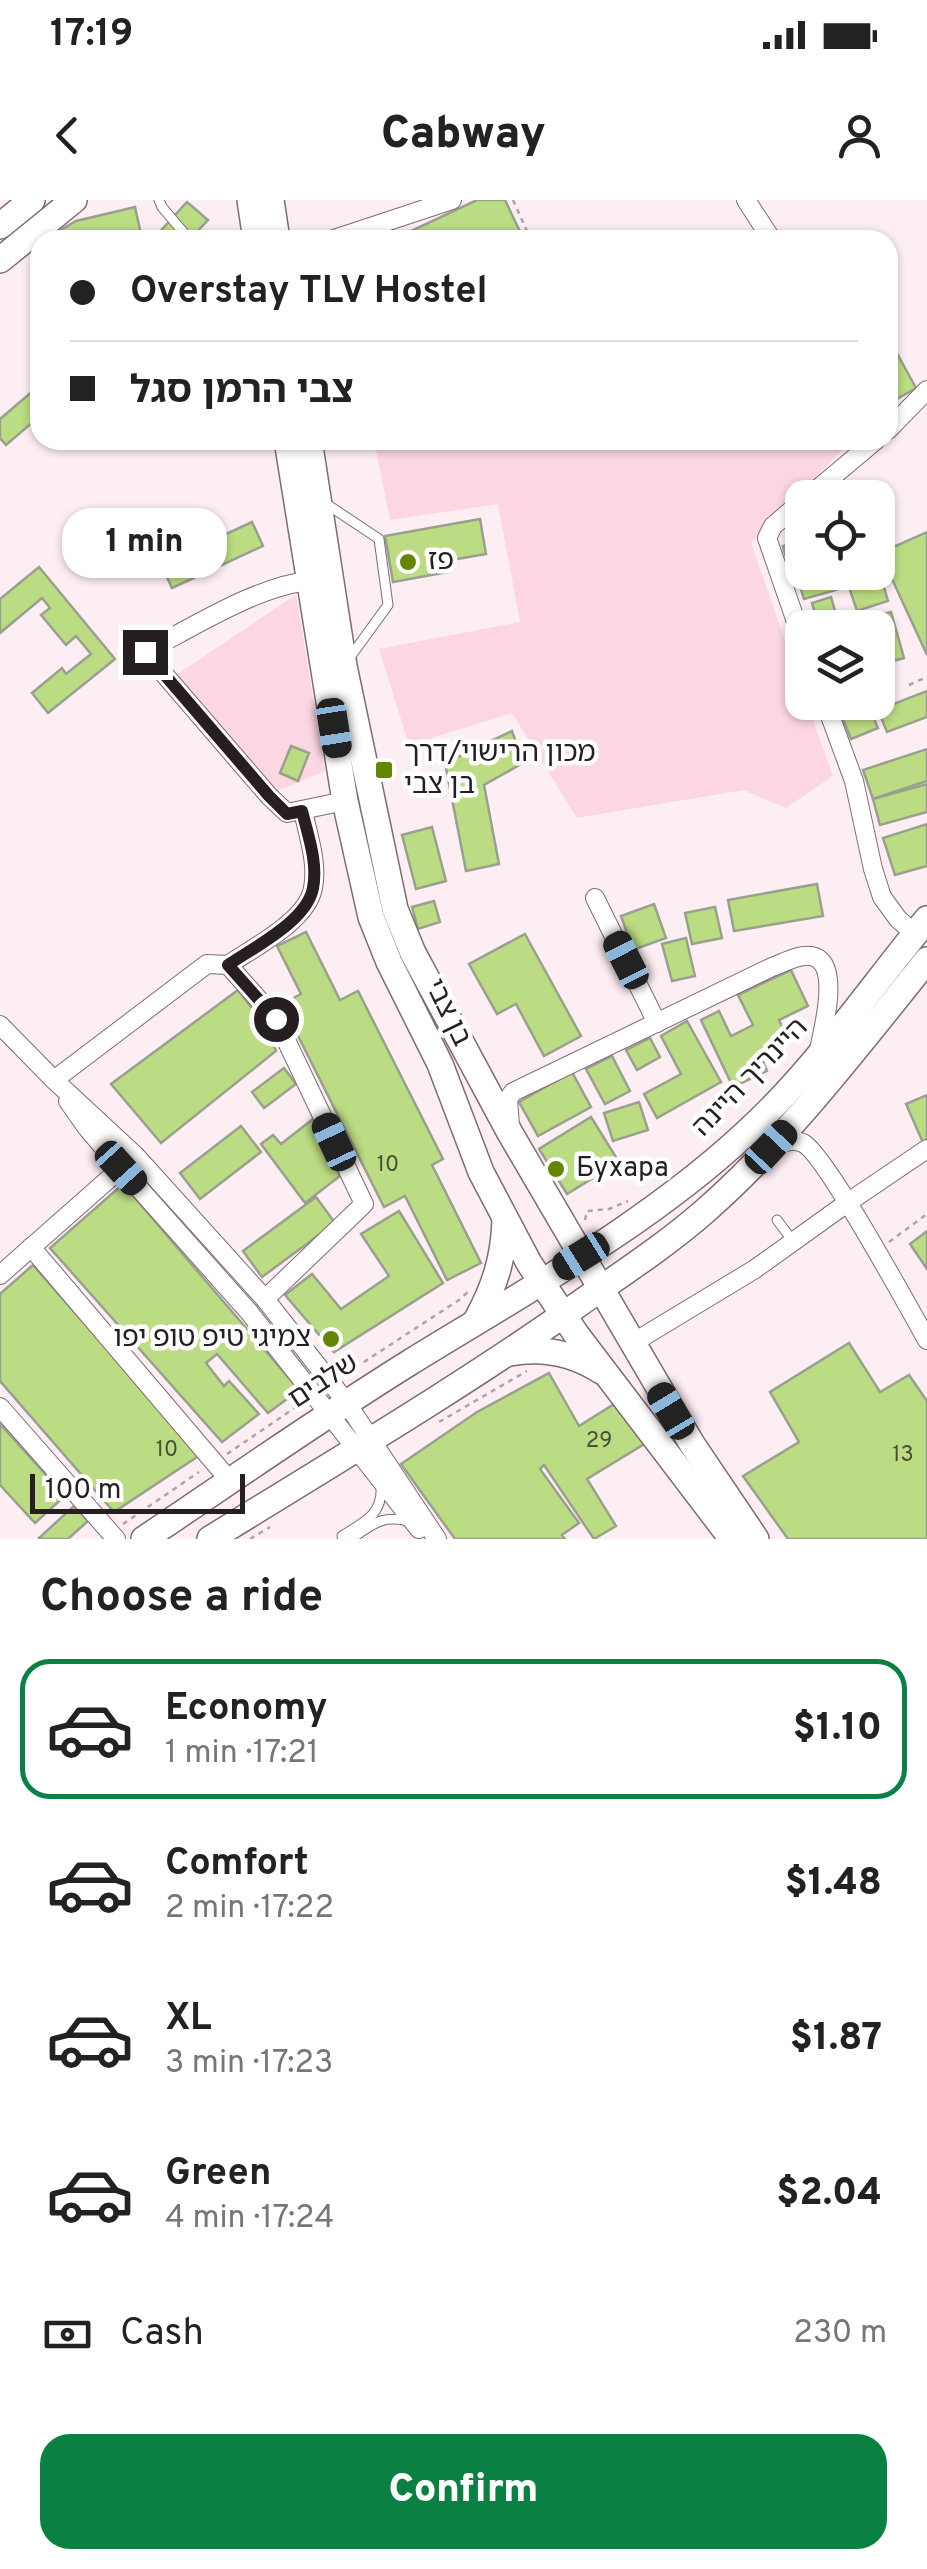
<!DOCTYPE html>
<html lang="en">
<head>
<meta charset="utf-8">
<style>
	:root { --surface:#fff; --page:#f2f2f2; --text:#222; --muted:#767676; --line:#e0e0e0; --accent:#0b8043 }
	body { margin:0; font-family:Overpass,"Noto Sans Hebrew",sans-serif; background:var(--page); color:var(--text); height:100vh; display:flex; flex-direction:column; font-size:38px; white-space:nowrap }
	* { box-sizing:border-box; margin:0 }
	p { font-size:32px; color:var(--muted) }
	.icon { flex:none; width:55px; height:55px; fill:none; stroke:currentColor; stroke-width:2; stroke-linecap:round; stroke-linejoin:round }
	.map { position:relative; height:1339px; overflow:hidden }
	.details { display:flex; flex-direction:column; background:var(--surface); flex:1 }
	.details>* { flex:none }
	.hud { position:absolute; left:30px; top:30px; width:868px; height:220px; border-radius:30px; box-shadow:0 2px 8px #0004; display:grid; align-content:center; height:220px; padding:0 40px; background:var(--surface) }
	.tools { position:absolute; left:785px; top:280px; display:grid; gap:20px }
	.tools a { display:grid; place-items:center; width:110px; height:110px; border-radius:20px; background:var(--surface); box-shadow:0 2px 8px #0004; font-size:50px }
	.scale { position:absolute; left:30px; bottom:25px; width:215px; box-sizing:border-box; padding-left:10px; border:5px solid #261e20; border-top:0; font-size:28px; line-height:35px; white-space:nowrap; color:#261e20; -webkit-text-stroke:8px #fff; paint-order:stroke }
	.end { position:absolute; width:45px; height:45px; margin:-22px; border:12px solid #261e20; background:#fff; box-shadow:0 0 0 5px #fff }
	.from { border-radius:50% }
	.bubble { position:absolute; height:70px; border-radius:30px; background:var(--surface); box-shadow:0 2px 8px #0004; font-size:32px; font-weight:800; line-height:70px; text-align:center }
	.car { position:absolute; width:30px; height:60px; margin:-30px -15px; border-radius:12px; box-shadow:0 0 8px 2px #0007; background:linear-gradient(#222 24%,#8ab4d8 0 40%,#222 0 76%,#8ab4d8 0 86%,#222 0) }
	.hud b { display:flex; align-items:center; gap:35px; height:95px; font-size:38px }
	.hud b+b { border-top:2px solid var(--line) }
	.hud i { width:25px; height:25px; background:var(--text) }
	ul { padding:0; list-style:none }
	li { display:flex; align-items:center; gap:30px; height:140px; margin:0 20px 15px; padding:0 20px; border:5px solid transparent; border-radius:30px }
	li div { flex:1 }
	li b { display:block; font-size:38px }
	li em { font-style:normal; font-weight:800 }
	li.selected { border-color:var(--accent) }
	li>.icon { width:90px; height:90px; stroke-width:1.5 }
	h2 { padding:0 40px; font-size:45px; line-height:120px }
	.pay { display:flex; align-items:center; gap:25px; height:110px; padding:0 40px; font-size:38px }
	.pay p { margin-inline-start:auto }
	.button { display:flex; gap:20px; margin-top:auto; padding:20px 40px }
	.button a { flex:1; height:115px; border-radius:30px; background:var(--accent); color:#fff; font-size:40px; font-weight:800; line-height:115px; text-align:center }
	.status { display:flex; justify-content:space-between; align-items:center; height:70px; padding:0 50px; background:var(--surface); direction:ltr }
	.status svg { height:28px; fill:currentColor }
	header { display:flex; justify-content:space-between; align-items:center; height:130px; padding:0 40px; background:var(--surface); font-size:45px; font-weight:800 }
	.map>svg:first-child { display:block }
</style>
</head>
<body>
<div class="status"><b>17:19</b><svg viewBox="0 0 49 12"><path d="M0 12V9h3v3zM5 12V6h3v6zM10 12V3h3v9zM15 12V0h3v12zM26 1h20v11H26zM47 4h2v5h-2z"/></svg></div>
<header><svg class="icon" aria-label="back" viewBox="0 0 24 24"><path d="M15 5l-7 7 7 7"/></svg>Cabway<svg class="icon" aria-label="person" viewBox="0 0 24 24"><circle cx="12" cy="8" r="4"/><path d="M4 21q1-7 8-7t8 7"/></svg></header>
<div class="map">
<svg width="927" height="1339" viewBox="0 0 927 1339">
	<rect width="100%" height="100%" fill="#fdeef3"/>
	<!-- green -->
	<g fill="#fcd6e3">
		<path d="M374 240H852L751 343 802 489V502L807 503 833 576 786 608 743 590 577 618 512 513 409 545 379 449 520 422 498 304 390 320Z"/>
		<path d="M296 395 325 571 273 593 172 478Z"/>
	</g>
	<!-- building -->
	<g fill="#bbdc82" stroke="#99a18e" stroke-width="2.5">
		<path d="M477 0H505L524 40H392Z"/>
		<path d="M187 2 208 20 189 40H158L155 37Z"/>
		<path d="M135 7 141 34 98 40H55L54 34 76 21Z"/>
		<path d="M888 137 916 188 888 204Z"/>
		<path d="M40 185V216L6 245 0 238V219Z"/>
		<path d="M480 319 486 354 446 361 448 372 393 382 385 336Z"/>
		<path d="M252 322 263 346 172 388 161 364Z"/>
		<path d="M927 332V455L880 353Z"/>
		<path d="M802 340V366L789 369 783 346Z"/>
		<path d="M39 367 115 459 48 513 32 493 62 468 66 474 91 454 76 436 66 445 41 415 50 408 42 398 0 433V399Z"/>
		<path d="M808 372H830L836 390 804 399 797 376Z"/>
		<path d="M881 377 888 401 857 411 849 387Z"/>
		<path d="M831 397 838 421 819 427 812 403Z"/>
		<path d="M891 412 904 458 878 465V428H862L860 420Z"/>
		<path d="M927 491V517L887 532 878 510Z"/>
		<path d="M836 502H867L878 528 851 539Z"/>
		<path d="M512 531 523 563 484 585 499 664 466 671 445 563Z"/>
		<path d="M291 546 309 553 298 581 280 573Z"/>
		<path d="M927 549V581L873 599 863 570Z"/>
		<path d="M927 584V612L880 625 873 599Z"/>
		<path d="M927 624V666L895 675 883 638Z"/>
		<path d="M432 627 446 681 416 689 402 635Z"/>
		<path d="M817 684 823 716 734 731 728 700Z"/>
		<path d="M434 701 440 722 418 729 412 707Z"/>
		<path d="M654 704 666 738 633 750 621 716Z"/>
		<path d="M715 707 722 738 692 744 685 713Z"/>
		<path d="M306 732 340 800 358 791 443 959 432 965 481 1063 447 1080 405 996 384 1007 282 804 301 794 277 746Z"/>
		<path d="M525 734 581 836 544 856 516 804 497 814 469 764Z"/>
		<path d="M686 738 695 776 672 781 662 744Z"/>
		<path d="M791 770 808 806 779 820 789 841 760 855 767 871 733 887 701 820 719 811 731 836 753 825 738 795Z"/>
		<path d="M238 790 264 824 276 851 161 943 111 884Z"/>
		<path d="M687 821 721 882 657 918 644 894 681 874 661 836Z"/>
		<path d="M650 838 660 857 637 870 626 850Z"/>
		<path d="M612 856 630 891 605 904 586 869Z"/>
		<path d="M284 868 296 884 264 908 252 892Z"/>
		<path d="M572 872 591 907 538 936 519 902Z"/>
		<path d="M927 895V943L924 945 906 904Z"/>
		<path d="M639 902 648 930 613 941 604 913Z"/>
		<path d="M591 917 619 962 567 994 539 949Z"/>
		<path d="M313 919 340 976 305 1003 261 944 273 935 281 944Z"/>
		<path d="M241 926 261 952 200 999 180 973Z"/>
		<path d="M123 984 299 1190 268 1213 217 1154 206 1163 224 1186 229 1181 259 1214 222 1242 50 1048Z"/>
		<path d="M316 997 335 1023 262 1077 243 1051Z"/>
		<path d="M399 1011 443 1083 334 1152 285 1095 312 1074 341 1109 389 1076 361 1034Z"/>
		<path d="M927 1031V1069L910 1044Z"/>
		<path d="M33 1065 200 1255 114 1312 0 1181V1094Z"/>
		<path d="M849 1143 880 1192 909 1175 927 1201V1339H788L743 1276 799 1242 770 1192Z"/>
		<path d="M549 1173 579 1226 619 1201 646 1243 587 1279 616 1326 594 1339 544 1265 540 1269 579 1323 562 1335 565 1339H455L401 1264 477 1212Z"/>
		<path d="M0 1224 65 1296 35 1323 0 1285Z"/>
		<path d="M74 1306 88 1321 68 1339H40L39 1338Z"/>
	</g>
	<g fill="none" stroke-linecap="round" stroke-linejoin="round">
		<defs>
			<g id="lane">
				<path d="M159 0 162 7 190 40"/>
				<path d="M325 303 379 339 388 405 348 460"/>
				<path d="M777 1020 793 1041"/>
				<path d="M342 1336C364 1322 383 1315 381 1286"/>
				<path d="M351 1339C374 1323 383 1314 412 1322"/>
			</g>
			<g id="street">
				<path d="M746 0 772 40"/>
				<path d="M331 40 452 0"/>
				<path d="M888 230 927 190"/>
				<path d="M807 298 876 240"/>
				<path d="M802 301 773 326 767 338 802 439"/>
				<path d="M310 381C259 385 191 428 145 452L269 596 287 613 345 601"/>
				<path d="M825 502 854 581 873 669 882 697 898 719 915 734"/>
				<path d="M595 698 657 823"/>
				<path d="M228 765C254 747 307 721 313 688 318 663 308 635 303 611"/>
				<path d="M0 825 54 880 135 955 265 1099 346 1202 437 1339"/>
				<path d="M54 880 207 764 228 765 276 819 364 1004 265 1099"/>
				<path d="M68 901 87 928 121 968 249 1112 419 1329"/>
				<path d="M510 926 508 899 513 892 772 767C784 763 798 754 811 756 842 761 823 829 819 850"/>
				<path d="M773 946C783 943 792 938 803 943 825 954 909 1108 927 1140"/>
				<path d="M31 1047 230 1281"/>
				<path d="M0 1075 128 962"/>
				<path d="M631 1144 755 1069 847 1003 927 949"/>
				<path d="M0 1207 116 1339"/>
			</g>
			<g id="secondary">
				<path d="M250 0 256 40"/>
				<path d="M271 0 277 40"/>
				<path d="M0 26 32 0"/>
				<path d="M0 60 74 0"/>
				<path d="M287 240 345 601 371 717 389 762 440 864 481 972 529 1063 576 1134 732 1339"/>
				<path d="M309 240 344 466 395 709 413 753 510 933 692 1244 756 1339"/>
				<path d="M477 1119C495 1086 504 1057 505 1019"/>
				<path d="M510 1153C542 1147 573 1153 601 1171"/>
				<path d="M144 1339C232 1280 319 1219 409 1163 524 1092 647 1025 746 933 815 870 868 791 927 719"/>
				<path d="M210 1339C333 1263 458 1189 576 1106 620 1075 665 1046 705 1011 789 937 857 847 927 760"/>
			</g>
		</defs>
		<!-- lane casing -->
		<use href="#lane" stroke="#806b72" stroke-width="11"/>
		<!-- street casing -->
		<use href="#street" stroke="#806b72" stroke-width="20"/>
		<!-- secondary casing -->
		<use href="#secondary" stroke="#806b72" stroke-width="28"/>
		<!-- path -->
		<g stroke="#b0a3a7" stroke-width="2.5" stroke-dasharray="5 5" stroke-linecap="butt">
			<path d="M513 0 531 40"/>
			<path d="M909 485 927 477"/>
			<path d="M585 1020 587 1011 609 1009 628 1001"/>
			<path d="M889 1042 927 1014"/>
			<path d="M347 1173 459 1100 469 1091"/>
			<path d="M439 1222 527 1171"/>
			<path d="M227 1254 299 1205"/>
			<path d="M123 1324 199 1272"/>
			<path d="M250 1339 270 1327"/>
		</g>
		<!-- lane -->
		<use href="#lane" stroke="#fff" stroke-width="9"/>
		<!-- street -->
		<use href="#street" stroke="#fff" stroke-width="18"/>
		<!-- secondary -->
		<use href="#secondary" stroke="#fff" stroke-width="25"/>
	</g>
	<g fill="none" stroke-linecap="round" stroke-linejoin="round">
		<!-- route -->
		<path stroke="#261e20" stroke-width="12" d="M145 452 269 596 287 614 302 611C308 635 318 663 313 688 307 721 254 747 228 765L276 819"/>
	</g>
	<!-- markers -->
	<g fill="#638500" stroke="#fff" stroke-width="4">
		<circle cx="408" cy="362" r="10"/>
		<rect x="374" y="560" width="20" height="20" rx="5"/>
		<circle cx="556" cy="969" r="10"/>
		<circle cx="331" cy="1139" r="10"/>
	</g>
	<g text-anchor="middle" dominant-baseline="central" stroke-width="9" stroke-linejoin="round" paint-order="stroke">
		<!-- number labels -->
		<g font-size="22" fill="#4b4e38">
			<text x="388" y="965">10</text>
			<text x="599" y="1241">29</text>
			<text x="167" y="1250">10</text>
			<text x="903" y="1255">13</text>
		</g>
		<!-- poi labels -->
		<g font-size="28" fill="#261e20" stroke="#fff" text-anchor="start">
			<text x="428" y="362">פז</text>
			<text x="404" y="554">מכון הרישוי/דרך<tspan x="404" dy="32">בן צבי</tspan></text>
			<text x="576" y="969">Бухара</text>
			<text x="311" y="1139" text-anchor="end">צמיגי טיפ טופ יפו</text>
		</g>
		<!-- street labels -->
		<g font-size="28" fill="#261e20" stroke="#fff">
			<text transform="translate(447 813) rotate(64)">בן צבי</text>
			<text transform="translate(751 878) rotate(-46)">היינריך היינה</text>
			<text transform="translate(324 1182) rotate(-33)">שלבים</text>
		</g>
	</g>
</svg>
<div class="tools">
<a><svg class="icon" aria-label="locate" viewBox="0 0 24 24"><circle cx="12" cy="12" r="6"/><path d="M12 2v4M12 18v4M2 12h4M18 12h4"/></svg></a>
<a><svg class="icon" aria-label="layers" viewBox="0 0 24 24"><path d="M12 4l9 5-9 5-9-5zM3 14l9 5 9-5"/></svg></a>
</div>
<div class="scale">100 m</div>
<i class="end from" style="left:276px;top:819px"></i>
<i class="end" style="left:145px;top:452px"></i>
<div class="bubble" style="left:62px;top:308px;width:165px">1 min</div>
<i class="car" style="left:334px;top:528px;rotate:171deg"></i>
<i class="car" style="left:626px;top:760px;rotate:333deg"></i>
<i class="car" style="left:334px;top:942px;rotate:335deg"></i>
<i class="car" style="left:771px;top:947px;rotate:43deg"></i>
<i class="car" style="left:121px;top:968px;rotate:138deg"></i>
<i class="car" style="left:581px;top:1056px;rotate:238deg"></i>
<i class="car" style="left:671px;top:1211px;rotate:329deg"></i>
<div class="hud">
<b><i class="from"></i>Overstay TLV Hostel</b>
<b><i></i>צבי הרמן סגל</b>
</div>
</div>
<section class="details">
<h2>Choose a ride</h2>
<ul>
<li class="selected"><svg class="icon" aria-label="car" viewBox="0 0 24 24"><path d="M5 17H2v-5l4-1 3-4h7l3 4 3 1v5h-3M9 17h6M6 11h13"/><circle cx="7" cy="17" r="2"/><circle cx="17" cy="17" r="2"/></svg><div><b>Economy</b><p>1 min · 17:21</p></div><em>$1.10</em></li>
<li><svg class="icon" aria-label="car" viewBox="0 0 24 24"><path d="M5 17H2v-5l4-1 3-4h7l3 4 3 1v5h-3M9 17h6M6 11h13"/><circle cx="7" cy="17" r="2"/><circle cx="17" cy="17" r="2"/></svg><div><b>Comfort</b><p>2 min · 17:22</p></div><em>$1.48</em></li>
<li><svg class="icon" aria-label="car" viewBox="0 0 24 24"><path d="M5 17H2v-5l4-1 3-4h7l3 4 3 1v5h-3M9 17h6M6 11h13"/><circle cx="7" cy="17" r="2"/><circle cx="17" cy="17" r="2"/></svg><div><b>XL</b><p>3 min · 17:23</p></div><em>$1.87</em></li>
<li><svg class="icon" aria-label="car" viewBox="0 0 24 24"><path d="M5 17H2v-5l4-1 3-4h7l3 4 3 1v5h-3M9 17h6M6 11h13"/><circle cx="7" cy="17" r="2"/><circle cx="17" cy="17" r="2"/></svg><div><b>Green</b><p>4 min · 17:24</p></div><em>$2.04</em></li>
</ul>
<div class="pay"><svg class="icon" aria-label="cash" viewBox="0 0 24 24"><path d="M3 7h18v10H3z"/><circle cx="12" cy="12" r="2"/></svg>Cash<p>230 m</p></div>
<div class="button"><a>Confirm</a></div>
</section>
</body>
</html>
